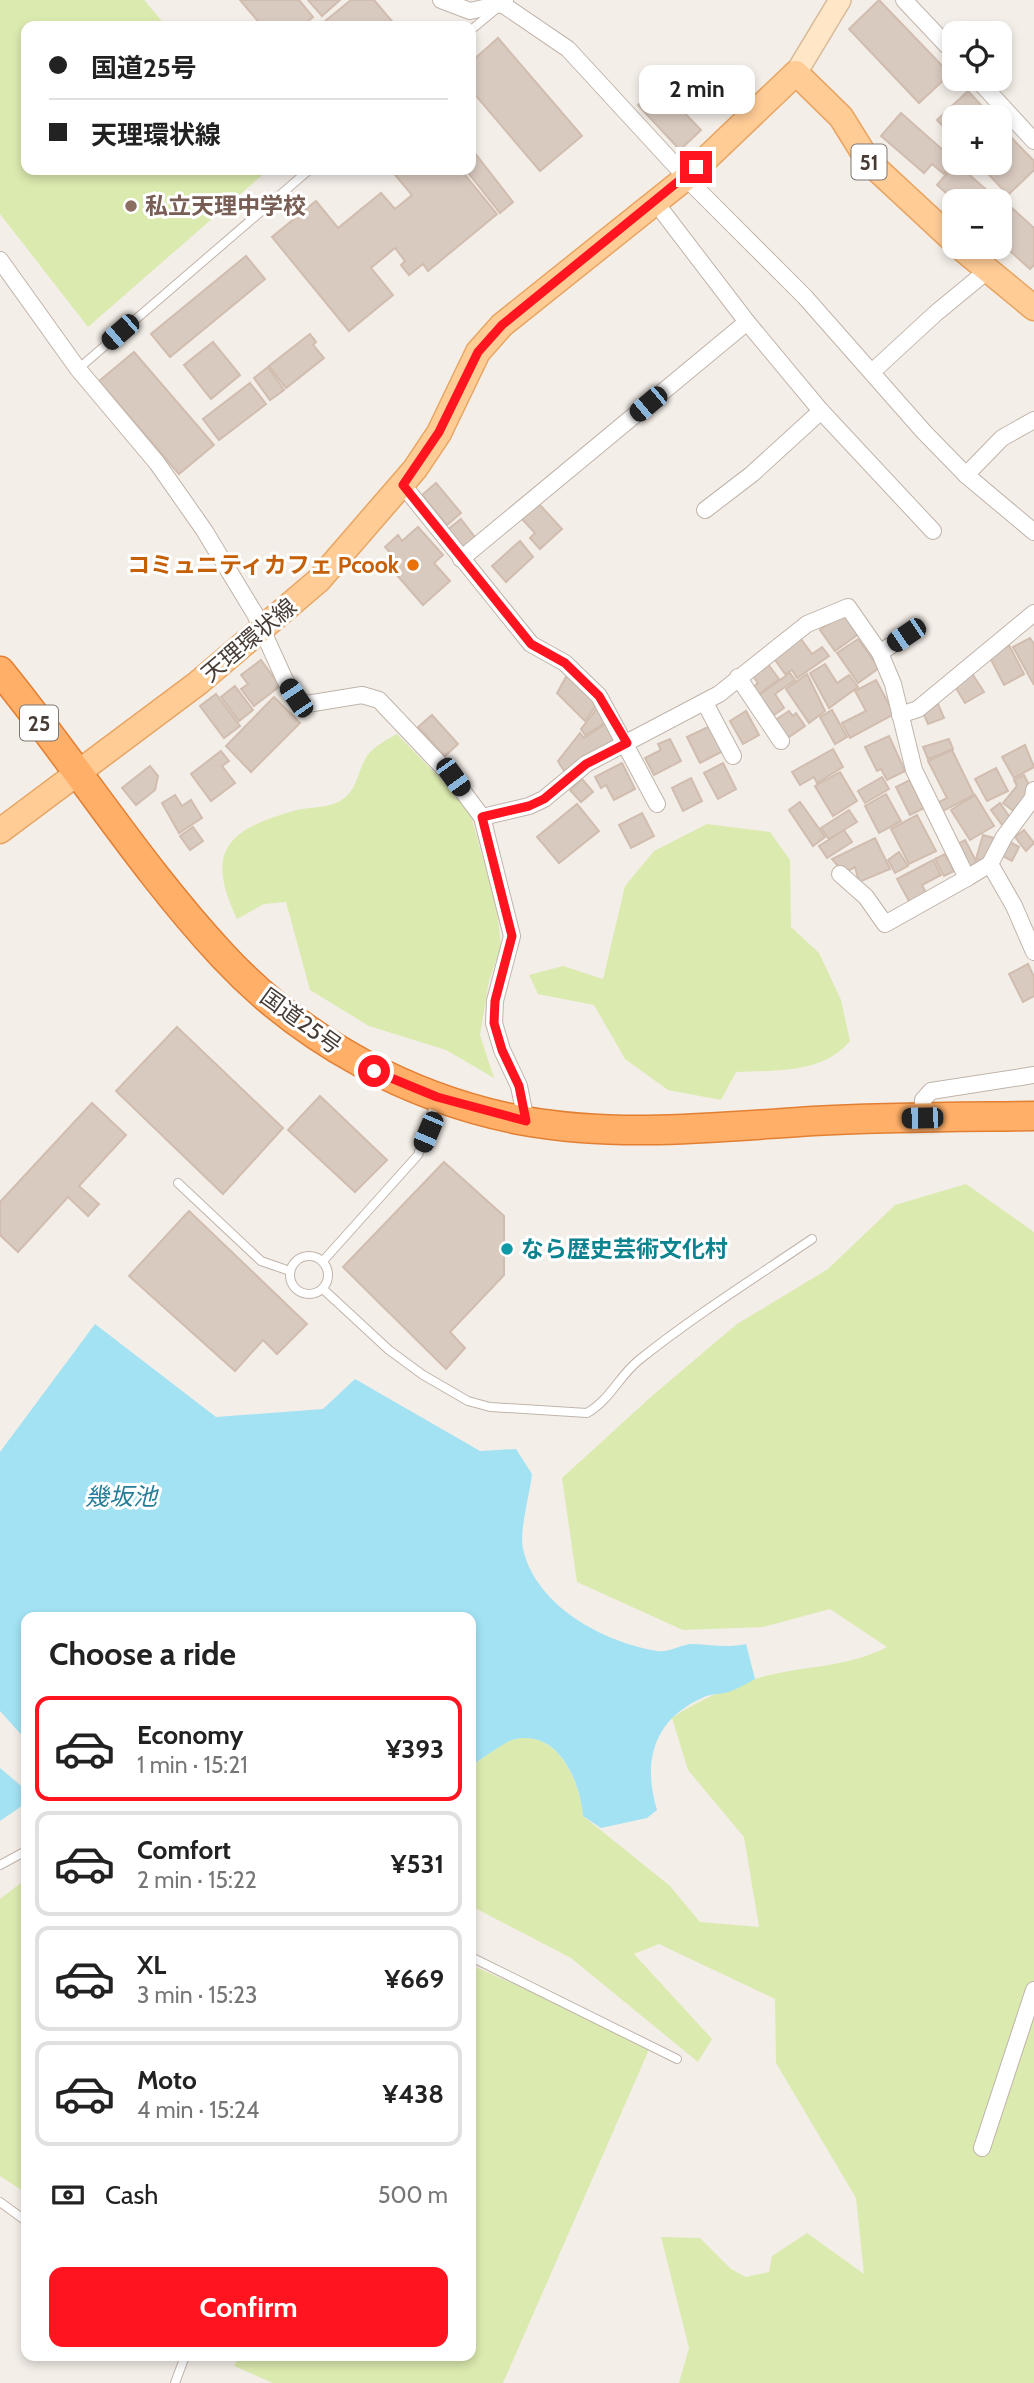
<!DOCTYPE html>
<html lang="en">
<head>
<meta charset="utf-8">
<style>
	:root { --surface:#fff; --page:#f6f6f6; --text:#222; --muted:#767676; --line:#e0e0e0; --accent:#ff141f }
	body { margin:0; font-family:Cabin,"Noto Sans JP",sans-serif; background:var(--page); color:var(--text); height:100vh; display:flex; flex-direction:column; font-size:26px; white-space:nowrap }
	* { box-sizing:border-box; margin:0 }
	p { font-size:23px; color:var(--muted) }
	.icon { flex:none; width:38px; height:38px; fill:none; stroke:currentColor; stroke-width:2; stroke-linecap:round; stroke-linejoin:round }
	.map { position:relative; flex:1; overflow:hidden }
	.panel { position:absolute; left:21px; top:1612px; width:455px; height:749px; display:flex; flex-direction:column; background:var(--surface); border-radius:14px; box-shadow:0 4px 10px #0003 }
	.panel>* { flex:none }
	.banner { position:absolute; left:21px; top:21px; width:455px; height:154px; border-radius:14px; box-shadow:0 4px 10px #0003; display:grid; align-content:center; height:154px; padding:0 28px; background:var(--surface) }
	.fabs { position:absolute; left:942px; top:21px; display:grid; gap:14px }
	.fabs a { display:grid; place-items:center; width:70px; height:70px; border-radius:14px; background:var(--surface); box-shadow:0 4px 10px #0003; font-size:35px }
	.end { position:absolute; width:32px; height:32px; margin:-16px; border:9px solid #ff141f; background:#fff; box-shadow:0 0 0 4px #fff }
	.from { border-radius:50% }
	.bubble { position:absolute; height:49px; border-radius:14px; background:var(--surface); box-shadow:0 4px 10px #0003; font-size:23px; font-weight:800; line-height:49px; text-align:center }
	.car { position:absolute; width:21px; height:42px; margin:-21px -10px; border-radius:9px; box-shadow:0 0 5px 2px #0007; background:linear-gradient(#222 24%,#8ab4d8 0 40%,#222 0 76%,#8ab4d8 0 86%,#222 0) }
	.banner b { display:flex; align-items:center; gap:24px; height:66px; font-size:26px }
	.banner b+b { border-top:2px solid var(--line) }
	.banner i { width:18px; height:18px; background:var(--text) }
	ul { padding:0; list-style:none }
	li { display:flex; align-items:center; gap:21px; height:105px; margin:0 14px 10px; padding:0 14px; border:4px solid var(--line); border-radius:14px }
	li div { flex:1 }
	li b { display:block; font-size:26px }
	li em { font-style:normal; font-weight:800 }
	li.on { border-color:var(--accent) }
	li>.icon { width:63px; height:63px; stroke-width:1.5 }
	h2 { padding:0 28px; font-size:32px; line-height:84px }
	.pay { display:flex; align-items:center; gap:18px; height:77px; padding:0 28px; font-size:26px }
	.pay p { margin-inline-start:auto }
	.primary-button { display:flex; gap:14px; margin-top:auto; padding:14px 28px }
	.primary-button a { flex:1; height:80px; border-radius:14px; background:var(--accent); color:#fff; font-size:28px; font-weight:800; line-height:80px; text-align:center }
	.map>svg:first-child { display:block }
</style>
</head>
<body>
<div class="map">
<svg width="1034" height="2383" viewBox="0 0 1034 2383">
	<rect width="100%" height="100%" fill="#f4eee8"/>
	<!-- green -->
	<g fill="#dbeaaf">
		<path d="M0 0H144L166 26H26V170H268L88 327 0 214Z"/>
		<path d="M397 734 469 808 497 910 501 946 489 981 480 1035 494 1078 446 1050 369 1026 310 990 286 902 264 904 237 919C204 850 228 829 297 810 310 807 328 808 340 801 358 791 357 771 367 756 374 746 388 739 397 734Z"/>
		<path d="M707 824 770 832 790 860 791 927 819 953 841 1000 850 1041C823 1074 776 1070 736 1072L721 1100 668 1090 625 1059 594 1005 538 994 529 975 563 966 603 979 625 886 654 851Z"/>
		<path d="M966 1184 1034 1232V2383H679L689 2348 661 2237 700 2238 731 2269 746 2277 769 2272 772 2256 807 2233 864 2274 856 2198 776 2063 775 1999 659 1944 634 1954 712 2039 698 2062 571 1958 471 1906V1766C481 1760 502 1743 512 1740 557 1727 580 1781 583 1816L670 1886 700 1922 759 1927 744 1837 688 1770 672 1718C698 1700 726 1689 755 1679 799 1665 846 1669 887 1647L830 1609 763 1627 683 1630 577 1582 562 1478 653 1395 737 1324 828 1269 895 1205Z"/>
		<path d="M26 1879V2193L0 2176V1899Z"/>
		<path d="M471 1965 651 2045 503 2383H273L234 2366 239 2356H471Z"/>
	</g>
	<!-- water -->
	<g fill="#a2e2f3">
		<path d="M95 1324 216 1417 323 1409 355 1379 480 1451 516 1449 532 1474C530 1494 519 1531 523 1549 536 1606 603 1642 657 1651 669 1653 681 1644 693 1644 713 1645 727 1648 746 1644L755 1679C746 1684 736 1690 725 1693 719 1694 711 1694 704 1697 654 1719 642 1760 657 1810L647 1818 601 1828 583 1816C580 1780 557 1727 512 1740 506 1742 478 1761 471 1766V1617H26V1740L0 1711V1452Z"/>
		<path d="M0 1768 26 1790V1803L0 1821Z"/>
	</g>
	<!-- building -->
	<g fill="#d9cac0" stroke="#d1bdaf" stroke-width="2">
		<path d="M240 0H299L313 17 302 26H262Z"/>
		<path d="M308 0H340L322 16Z"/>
		<path d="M351 0H374L396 26H319Z"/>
		<path d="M879 0 950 74 919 103 849 29Z"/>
		<path d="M498 38 582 136 540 171 471 90V62Z"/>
		<path d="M655 89 666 100 669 97 701 130 680 150 638 105Z"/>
		<path d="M968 91 992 117H954V138L937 120Z"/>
		<path d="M901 113 954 160 944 174 932 164 924 173 881 136Z"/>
		<path d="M999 125 1034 161V170L1008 195 978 163H999Z"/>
		<path d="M471 148 513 202 500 213 466 170H471Z"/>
		<path d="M956 163 999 201H955L937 185Z"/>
		<path d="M391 170H461L497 214 428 271 423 264 409 275 401 265 405 261 395 248 371 268 393 295 349 331 272 237 316 201 338 228 381 193 395 209 412 195Z"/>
		<path d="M1012 208 1034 228V265L1030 269 999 241V222Z"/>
		<path d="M246 256 265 279 170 357 151 334Z"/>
		<path d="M310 334 316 342 313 345 324 358 286 388 269 366Z"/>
		<path d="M213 342 240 375 211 399 184 365Z"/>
		<path d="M134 352 214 445 179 474 99 381Z"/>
		<path d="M268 367 284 390 270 400 254 378Z"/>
		<path d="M250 383 266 404 219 440 203 419Z"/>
		<path d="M436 483 461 513 447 525 422 495Z"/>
		<path d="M539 504 562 529 540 549 530 538 535 533 522 519Z"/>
		<path d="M461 519 477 540 463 551 446 531Z"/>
		<path d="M418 527 443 555 434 563 450 581 423 605 389 566 396 559 385 547 398 535 402 541Z"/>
		<path d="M520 541 533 557 506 582 492 566Z"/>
		<path d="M845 612 860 633 835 651 820 630Z"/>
		<path d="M798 635 812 654 822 647 829 656 797 678 792 670 785 674 771 654Z"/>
		<path d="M1030 638 1034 644V685L1013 647Z"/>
		<path d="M858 639 879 668 858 683 837 653Z"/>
		<path d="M1009 645 1024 674 1004 685 989 656Z"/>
		<path d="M261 660 280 686 254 706 241 689 248 684 241 675Z"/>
		<path d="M768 664 779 679 758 695 752 688 758 683 752 675Z"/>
		<path d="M825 664 837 683 849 675 858 687 829 708 810 673Z"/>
		<path d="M971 672 984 692 965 703 953 683Z"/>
		<path d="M790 673 795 680 775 694 784 708 771 717 756 697Z"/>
		<path d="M807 674 825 711 809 723 786 689Z"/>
		<path d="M567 675 598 703 585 721 557 693Z"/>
		<path d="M876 680 894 714 850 738 842 723 866 711 855 691Z"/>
		<path d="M235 686 253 710 239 721 221 697Z"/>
		<path d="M216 694 240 726 224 738 200 706Z"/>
		<path d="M274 697 300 723 251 772 226 746Z"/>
		<path d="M938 704 944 718 928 724 922 710Z"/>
		<path d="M599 706 610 720 585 735 581 729Z"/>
		<path d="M832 710 847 737 835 744 820 717Z"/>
		<path d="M746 711 759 735 743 744 730 721Z"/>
		<path d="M789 711 793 716 796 713 805 726 786 739 774 721Z"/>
		<path d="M432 715 458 744 445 756 418 727Z"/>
		<path d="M608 722 619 739 564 771 558 761 580 733 584 738Z"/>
		<path d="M710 726 723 751 700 763 687 737Z"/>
		<path d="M889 736 905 771 887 780 881 769 877 771 865 747Z"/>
		<path d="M670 739 681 761 654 775 645 758 661 750 658 744Z"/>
		<path d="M949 739 953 749 928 759 923 747Z"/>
		<path d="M1025 745 1034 767 1014 778 1002 757Z"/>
		<path d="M833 749 843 767 817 783 814 777 800 785 792 772Z"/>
		<path d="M952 750 974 795 941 812 937 803 947 798 928 761Z"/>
		<path d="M221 751 229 761 222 766 235 783 211 801 191 774Z"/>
		<path d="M622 763 635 789 614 800 606 785 601 788 595 777Z"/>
		<path d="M723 763 736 789 718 799 704 773Z"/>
		<path d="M150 766 158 776 155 790 136 805 122 788Z"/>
		<path d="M996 768 1008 791 987 801 975 779Z"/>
		<path d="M840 772 857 801 833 816 815 786Z"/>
		<path d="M1024 775 1032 791 1015 812 1003 803 1017 786 1014 780Z"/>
		<path d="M882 777 889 789 865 803 858 791Z"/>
		<path d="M691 778 702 801 683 811 672 788Z"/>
		<path d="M582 779 593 792 581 802 570 790Z"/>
		<path d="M910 780 924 808 910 815 896 787Z"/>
		<path d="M886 794 901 821 879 833 865 806Z"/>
		<path d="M175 795 182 806 191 800 202 818 179 833 162 803Z"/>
		<path d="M975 795 994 826 970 840 951 810Z"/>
		<path d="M800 802 825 837 813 846 789 810Z"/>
		<path d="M1000 803 1011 819 1002 825 991 810Z"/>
		<path d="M577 804 599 831 559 863 537 837Z"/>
		<path d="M849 810 857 822 829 839 821 828Z"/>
		<path d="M642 813 654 836 631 848 619 825Z"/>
		<path d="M917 815 936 851 909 864 891 829Z"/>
		<path d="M193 827 203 841 190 850 180 836Z"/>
		<path d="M844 830 852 842 827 858 819 846Z"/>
		<path d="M1024 830 1034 843 1026 851 1015 837Z"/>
		<path d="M983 835 994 838 987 862 976 859Z"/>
		<path d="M875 838 890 869 859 882 855 867 844 873 832 859Z"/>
		<path d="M965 840 978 865 968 871 954 846Z"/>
		<path d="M1007 840 1019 847 1012 861 999 854Z"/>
		<path d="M899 852 908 866 895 873 888 860Z"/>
		<path d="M945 854 954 871 944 876 935 859Z"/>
		<path d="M933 860 941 875 922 885 928 897 911 905 897 879Z"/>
		<path d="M1028 964 1034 977V996L1023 1002 1009 974Z"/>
		<path d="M177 1027 283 1128 223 1194 116 1091Z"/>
		<path d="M320 1096 387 1160 355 1192 288 1130Z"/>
		<path d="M92 1103 126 1135 79 1186 99 1204 88 1216 68 1197 18 1252 0 1235V1202Z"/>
		<path d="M444 1162 504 1216V1275L450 1332 465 1348 446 1369 343 1267Z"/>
		<path d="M189 1211 307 1324 277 1354 263 1340 235 1371 129 1276Z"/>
	</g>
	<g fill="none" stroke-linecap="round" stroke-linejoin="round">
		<defs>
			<g id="lane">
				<path d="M471 30 495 10"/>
				<path d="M78 369 309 170"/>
				<path d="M178 1183 261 1261 290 1271"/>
				<circle cx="309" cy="1275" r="19"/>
				<path d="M323 1261 418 1155 436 1100"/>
				<path d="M323 1289 389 1350 423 1375 468 1401 490 1407 587 1413C610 1400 619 1376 639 1360 694 1316 753 1279 812 1239"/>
				<path d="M0 1865 26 1851"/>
				<path d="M471 1957 677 2059"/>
				<path d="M0 2202 26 2221"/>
				<path d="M175 2383 185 2356"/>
			</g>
			<g id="street">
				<path d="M441 0 470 11 502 4 505 0"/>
				<path d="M904 0 954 53"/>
				<path d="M502 4 568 49 696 188 805 297 924 432 966 475 1034 532"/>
				<path d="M977 79 1034 141"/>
				<path d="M0 260 78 369 157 463 204 530 255 614 285 680 296 698 307 704 362 695 379 700 452 777 482 817 512 936 495 1001 494 1023 502 1050 519 1086 526 1121"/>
				<path d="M747 322 821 411 933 531"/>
				<path d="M872 372 936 313 987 271"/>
				<path d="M966 475 1002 438 1034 420"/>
				<path d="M403 485 531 644 565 663 599 696 657 804"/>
				<path d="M705 510 752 474 821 411"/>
				<path d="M461 559 747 322 656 203"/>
				<path d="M880 653 906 635"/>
				<path d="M738 677 781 741"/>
				<path d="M705 703 733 756"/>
				<path d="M900 715 918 709 1034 613"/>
				<path d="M482 817 529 806 544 799 586 764 719 694 807 624 848 607 880 653 893 684 914 770 967 878 990 864 1004 837 1033 798 1034 790"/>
				<path d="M990 864 1014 906 1034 952"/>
				<path d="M840 874 866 897 885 924 967 878"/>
				<path d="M922 1118 923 1100 931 1091 1034 1075"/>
				<path d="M982 2148 1034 1990"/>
			</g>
			<path id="secondary" d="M796 73 840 0"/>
			<g id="primary">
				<path d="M960 247 1034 308"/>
				<path d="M0 831 198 683 319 580 415 469 439 433 478 352 502 325 687 177 796 73 841 117 869 162 954 241"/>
			</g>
			<path id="highway" d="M0 671C76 764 141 868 223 956 302 1041 411 1100 525 1121 620 1138 718 1127 813 1121 887 1117 960 1117 1034 1116"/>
		</defs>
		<!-- lane casing -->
		<use href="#lane" stroke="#c0b4aa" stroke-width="10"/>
		<!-- street casing -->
		<use href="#street" stroke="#c0b4aa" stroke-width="18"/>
		<!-- secondary casing -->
		<use href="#secondary" stroke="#d9bb98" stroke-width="24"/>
		<!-- primary casing -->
		<use href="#primary" stroke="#e8a562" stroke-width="27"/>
		<!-- highway casing -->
		<use href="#highway" stroke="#e27f33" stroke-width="31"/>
		<!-- lane -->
		<use href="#lane" stroke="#fff" stroke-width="8"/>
		<!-- street -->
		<use href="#street" stroke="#fff" stroke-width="16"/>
		<!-- secondary -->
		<use href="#secondary" stroke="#ffe6c7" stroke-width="21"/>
		<!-- primary -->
		<use href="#primary" stroke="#ffcc96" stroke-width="24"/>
		<!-- highway -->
		<use href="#highway" stroke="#ffaf68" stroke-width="28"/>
	</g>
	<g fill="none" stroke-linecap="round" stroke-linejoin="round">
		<!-- route -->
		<path stroke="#ff141f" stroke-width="9" d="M374 1071 437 1097 526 1121 519 1086 502 1050 494 1023 495 1001 512 936 482 817 529 806 544 799 586 764 627 743 599 696 565 663 531 644 403 485 439 432 478 352 502 325 696 167"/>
	</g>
	<!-- markers -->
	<circle fill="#8d6e63" stroke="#fff" stroke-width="2.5" cx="131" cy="206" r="7"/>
	<circle fill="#e8710a" stroke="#fff" stroke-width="2.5" cx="413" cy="565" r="7"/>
	<circle fill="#0f9aa8" stroke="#fff" stroke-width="2.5" cx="507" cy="1249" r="7"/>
	<g text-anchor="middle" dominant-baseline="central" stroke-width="6" stroke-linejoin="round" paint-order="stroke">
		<!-- shield labels -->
		<g fill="#fff" stroke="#7f7772" stroke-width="2">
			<rect x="851.5" y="144.5" width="35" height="35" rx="5"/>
			<rect x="20" y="705.5" width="38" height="35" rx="5"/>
		</g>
		<g font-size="21" font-weight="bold" fill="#483d36">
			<text x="869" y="162">51</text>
			<text x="39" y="723">25</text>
		</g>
		<!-- education labels -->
		<g font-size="23" font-weight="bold" fill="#785e54" stroke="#fff" text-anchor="start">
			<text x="145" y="206">私立天理中学校</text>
		</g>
		<!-- food labels -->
		<g font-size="23" font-weight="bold" fill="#c56008" stroke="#fff" text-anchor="end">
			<text x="399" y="565">コミュニティカフェ Pcook</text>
		</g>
		<!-- street labels -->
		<g font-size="23" fill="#483d36" stroke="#fff">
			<text transform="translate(249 640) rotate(-40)">天理環状線</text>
			<text transform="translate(301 1021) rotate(36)">国道25号</text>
		</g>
		<!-- culture labels -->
		<g font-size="23" font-weight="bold" fill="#0d838f" stroke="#fff" text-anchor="start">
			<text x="521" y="1249">なら歴史芸術文化村</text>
		</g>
		<!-- water labels -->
		<g font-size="24" font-style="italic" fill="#267d97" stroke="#fff">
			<text x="121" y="1496">幾坂池</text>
		</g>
	</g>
</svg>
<div class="fabs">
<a><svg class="icon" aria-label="locate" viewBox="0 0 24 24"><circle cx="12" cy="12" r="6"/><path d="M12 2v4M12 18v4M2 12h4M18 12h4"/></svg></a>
<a>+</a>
<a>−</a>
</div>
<i class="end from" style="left:374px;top:1071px"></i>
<i class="end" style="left:696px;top:167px"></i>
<div class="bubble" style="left:639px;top:65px;width:116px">2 min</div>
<i class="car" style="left:120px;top:332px;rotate:229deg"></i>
<i class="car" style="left:648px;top:404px;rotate:230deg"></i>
<i class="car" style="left:906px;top:635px;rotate:236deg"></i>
<i class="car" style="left:296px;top:698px;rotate:326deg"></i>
<i class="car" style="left:453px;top:777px;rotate:144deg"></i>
<i class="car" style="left:922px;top:1118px;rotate:269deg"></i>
<i class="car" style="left:428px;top:1132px;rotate:203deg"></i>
<div class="banner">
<b><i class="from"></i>国道25号</b>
<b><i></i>天理環状線</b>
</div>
<section class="panel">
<h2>Choose a ride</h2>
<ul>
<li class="on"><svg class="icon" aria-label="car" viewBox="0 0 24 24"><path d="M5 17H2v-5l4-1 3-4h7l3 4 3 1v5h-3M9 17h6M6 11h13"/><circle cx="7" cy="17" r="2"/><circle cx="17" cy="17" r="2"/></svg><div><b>Economy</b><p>1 min · 15:21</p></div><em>¥393</em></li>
<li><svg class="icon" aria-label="car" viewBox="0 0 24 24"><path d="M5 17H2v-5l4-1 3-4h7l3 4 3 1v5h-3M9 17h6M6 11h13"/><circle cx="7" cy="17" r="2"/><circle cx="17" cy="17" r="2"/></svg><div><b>Comfort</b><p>2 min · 15:22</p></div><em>¥531</em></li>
<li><svg class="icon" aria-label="car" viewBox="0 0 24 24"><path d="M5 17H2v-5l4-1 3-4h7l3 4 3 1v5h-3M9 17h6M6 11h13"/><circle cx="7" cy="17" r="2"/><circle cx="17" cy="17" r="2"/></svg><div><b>XL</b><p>3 min · 15:23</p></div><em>¥669</em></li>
<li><svg class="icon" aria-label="car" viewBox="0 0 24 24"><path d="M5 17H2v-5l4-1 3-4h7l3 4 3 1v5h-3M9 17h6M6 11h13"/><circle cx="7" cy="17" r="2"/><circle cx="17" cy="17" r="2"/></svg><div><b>Moto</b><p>4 min · 15:24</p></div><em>¥438</em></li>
</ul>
<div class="pay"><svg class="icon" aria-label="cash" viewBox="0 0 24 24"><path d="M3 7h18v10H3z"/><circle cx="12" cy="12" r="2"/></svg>Cash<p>500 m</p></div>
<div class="primary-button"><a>Confirm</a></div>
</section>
</div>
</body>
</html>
